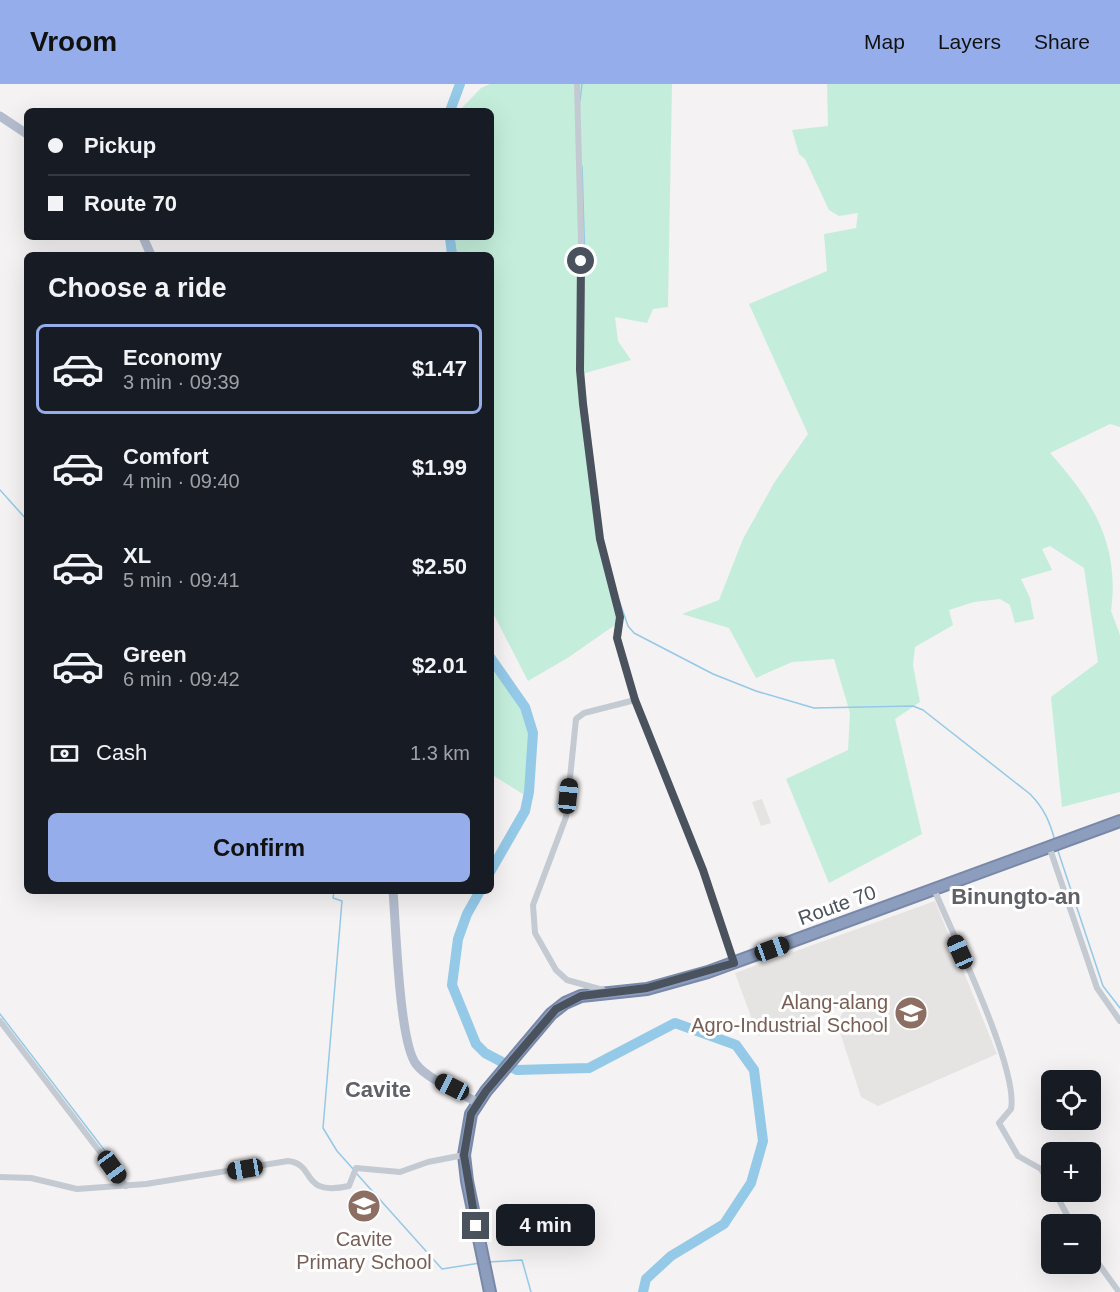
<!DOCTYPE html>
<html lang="en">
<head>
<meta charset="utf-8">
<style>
	:root { --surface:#171b24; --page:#242831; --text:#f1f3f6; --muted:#9ea1a6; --line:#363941; --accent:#95adea }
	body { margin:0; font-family:Helvetica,sans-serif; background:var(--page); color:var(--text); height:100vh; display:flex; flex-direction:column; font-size:22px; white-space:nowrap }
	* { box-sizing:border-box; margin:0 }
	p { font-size:20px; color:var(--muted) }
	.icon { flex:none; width:33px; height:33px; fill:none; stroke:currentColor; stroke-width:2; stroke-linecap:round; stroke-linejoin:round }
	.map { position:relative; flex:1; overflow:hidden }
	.sheet { position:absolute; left:24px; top:168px; width:470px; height:642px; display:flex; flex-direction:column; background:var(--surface); border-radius:9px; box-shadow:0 6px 24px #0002 }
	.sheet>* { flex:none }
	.hud { position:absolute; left:24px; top:24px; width:470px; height:132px; border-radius:9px; box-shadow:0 6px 24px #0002; display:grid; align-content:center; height:132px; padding:0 24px; background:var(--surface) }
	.tools { position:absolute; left:1041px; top:986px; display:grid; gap:12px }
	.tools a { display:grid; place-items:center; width:60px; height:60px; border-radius:9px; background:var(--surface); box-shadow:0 6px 24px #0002; font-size:30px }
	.end { position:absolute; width:27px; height:27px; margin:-14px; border:8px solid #4a525e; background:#fff; box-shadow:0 0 0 3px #fff }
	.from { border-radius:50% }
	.bubble { position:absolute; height:42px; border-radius:9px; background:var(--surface); box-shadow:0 6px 24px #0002; font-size:20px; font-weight:700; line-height:42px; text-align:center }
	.car { position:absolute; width:18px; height:36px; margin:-18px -9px; border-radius:8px; box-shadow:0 0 4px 2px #0007; background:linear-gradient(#222 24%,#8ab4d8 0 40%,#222 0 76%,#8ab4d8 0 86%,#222 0) }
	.hud b { display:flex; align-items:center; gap:21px; height:57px; font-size:22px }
	.hud b+b { border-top:2px solid var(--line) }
	.hud i { width:15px; height:15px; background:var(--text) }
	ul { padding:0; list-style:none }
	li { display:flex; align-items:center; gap:18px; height:90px; margin:0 12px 9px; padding:0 12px; border:3px solid transparent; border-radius:9px }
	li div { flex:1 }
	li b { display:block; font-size:22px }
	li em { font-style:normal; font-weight:700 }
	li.selected { border-color:var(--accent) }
	li>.icon { width:54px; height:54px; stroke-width:1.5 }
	h2 { padding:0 24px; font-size:27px; line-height:72px }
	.pay { display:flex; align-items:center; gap:15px; height:66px; padding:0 24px; font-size:22px }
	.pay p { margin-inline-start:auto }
	.cta { display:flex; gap:12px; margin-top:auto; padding:12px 24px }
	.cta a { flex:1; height:69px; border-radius:9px; background:var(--accent); color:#111; font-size:24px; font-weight:700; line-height:69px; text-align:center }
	header { display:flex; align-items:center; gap:36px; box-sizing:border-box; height:84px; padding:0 30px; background:var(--accent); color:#111 }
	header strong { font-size:28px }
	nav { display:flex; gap:33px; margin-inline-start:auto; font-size:21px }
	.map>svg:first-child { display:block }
</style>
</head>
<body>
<header>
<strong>Vroom</strong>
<nav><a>Map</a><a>Layers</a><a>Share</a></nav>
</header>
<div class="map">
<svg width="1120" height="1208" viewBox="0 0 1120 1208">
	<rect width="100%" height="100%" fill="#f4f2f2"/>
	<!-- education -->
	<g fill="#e5e4e3">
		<path d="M762 715 771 739 761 742 752 718Z"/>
		<path d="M935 817 997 970 878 1022 861 1013 837 939 848 919 758 952 735 889Z"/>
		<path d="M371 1109 377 1129 356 1135 350 1115Z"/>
	</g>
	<!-- green -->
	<g fill="#c4eedb">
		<path d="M490 0H672L668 223 653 225 647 239 615 233 618 257 631 276 582 290 613 523 625 534 569 573 528 597 491 525 490 171H456V153H490V27H459L481 4Z"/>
		<path d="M827 0H1120V343L1110 340 1050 369C1092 416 1120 459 1111 527L1120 551V708L1062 723 1051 613 1098 578 1084 484 1050 462 1042 465 1052 486 1021 495 1030 514 1034 535 1015 539 1010 521 1000 515 974 518 949 526 953 541 915 563 913 581 920 618 895 635 922 750 829 799 786 695 848 666 850 629 834 575 792 578 756 594 729 544 682 530 719 516 743 455 774 399 808 350 749 220 827 187 824 150 856 144 858 129 839 132 829 126 805 75 799 70 792 46 828 42Z"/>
		<path d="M491 572C500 591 516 605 525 624 538 649 535 686 526 712L491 690Z"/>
	</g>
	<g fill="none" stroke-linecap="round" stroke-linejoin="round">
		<!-- stream -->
		<g stroke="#94c9e8" stroke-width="1.5">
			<path d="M580 17 582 0"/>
			<path d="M582 82 585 179"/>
			<path d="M0 406 27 436"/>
			<path d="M619 516 628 542 634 549 713 590 756 607 814 624 913 622 923 626 1030 710C1044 724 1050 738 1055 757"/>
			<path d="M1057 764 1103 902 1120 924"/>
			<path d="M334 807 333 814 342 817 323 1044 337 1067 354 1086"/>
			<path d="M0 930 125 1093"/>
			<path d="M357 1090 442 1185 480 1179"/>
			<path d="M488 1178 522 1176 531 1208"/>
		</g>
		<!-- river -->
		<g stroke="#94c9e8" stroke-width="10">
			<path d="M450 27 460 0"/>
			<path d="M450 153 452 171"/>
			<path d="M490 573 525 623 533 649 529 708 525 727 490 788"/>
			<path d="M480 807 467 830 458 855 452 901 476 960 485 969 517 986 589 984 675 939 736 961 754 986 763 1057 751 1099 724 1140 671 1172 646 1195 643 1208"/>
		</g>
		<defs>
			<path id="highway" d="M490 1208 467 1097 464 1071 471 1030 486 1007 551 930 565 919 581 912 647 905 708 888 1120 737"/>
		</defs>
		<!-- highway casing -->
		<use href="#highway" stroke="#7888a9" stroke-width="14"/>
		<!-- street -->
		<g stroke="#c4cad2" stroke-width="6">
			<path d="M577 0 582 200 580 286 600 455 620 533 617 554 635 616 703 786 734 879"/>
			<path d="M1049 762 1097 904 1120 937"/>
			<path d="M934 805C952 849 1019 985 1011 1025L999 1039 1018 1072 1041 1085 1052 1102"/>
			<path d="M603 906 567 896 556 886 535 849 533 821 566 733 576 635 584 629 635 616"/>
			<path d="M0 937 126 1102"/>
			<path d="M0 1093 31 1094 77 1105 146 1100 288 1077C317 1080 299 1113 349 1102L356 1084 400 1088 428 1078 464 1071"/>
			<path d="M1054 1107 1072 1140"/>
			<path d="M1090 1168 1119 1208"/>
		</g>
		<!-- primary -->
		<g stroke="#b4bdce" stroke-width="9">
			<path d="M0 32 27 50"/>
			<path d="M143 153 151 171"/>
			<path d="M393 807C396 841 399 958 416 980 427 995 461 1009 478 1019"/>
		</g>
		<!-- highway -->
		<use href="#highway" stroke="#8d9dbd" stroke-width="10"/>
	</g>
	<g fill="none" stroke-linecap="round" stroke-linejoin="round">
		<!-- route -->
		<path stroke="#4a525e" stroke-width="8" d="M476 1142 464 1071 471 1030 486 1007 556 925 581 912 647 904 734 879 703 786 635 616 617 554 620 533 600 455 583 320 580 286 581 177"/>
	</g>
	<!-- icons -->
	<defs>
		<symbol id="school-disc" viewBox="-11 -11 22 22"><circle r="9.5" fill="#8d6e63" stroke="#fff"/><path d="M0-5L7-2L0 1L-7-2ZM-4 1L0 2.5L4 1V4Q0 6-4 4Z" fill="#fff"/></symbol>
	</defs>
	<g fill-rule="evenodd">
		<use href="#school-disc" x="892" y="910" width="38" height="38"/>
		<use href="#school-disc" x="345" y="1103" width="38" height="38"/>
	</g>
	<g text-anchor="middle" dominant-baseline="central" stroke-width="6" stroke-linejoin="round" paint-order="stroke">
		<!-- street labels -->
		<g font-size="20" fill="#4a525e" stroke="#fff">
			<text transform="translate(837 821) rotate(-20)">Route 70</text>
		</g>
		<!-- education labels -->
		<g font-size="20" fill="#785e54" stroke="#fff" text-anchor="end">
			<text x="888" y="918">Alang-alang<tspan x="888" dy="23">Agro-Industrial School</tspan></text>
			<text x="364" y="1155" text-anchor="middle">Cavite<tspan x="364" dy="23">Primary School</tspan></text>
		</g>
		<!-- quarter labels -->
		<g font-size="22" font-weight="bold" fill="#5f6166" stroke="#fff">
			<text x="1016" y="812">Binungto-an</text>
			<text x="378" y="1005">Cavite</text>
		</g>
	</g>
</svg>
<div class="tools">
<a><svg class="icon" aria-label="locate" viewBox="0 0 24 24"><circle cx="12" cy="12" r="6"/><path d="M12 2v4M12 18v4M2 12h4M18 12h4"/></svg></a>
<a>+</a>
<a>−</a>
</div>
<i class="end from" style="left:581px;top:177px"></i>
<i class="end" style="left:476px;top:1142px"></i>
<div class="bubble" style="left:496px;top:1120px;width:99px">4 min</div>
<i class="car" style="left:568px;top:712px;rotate:6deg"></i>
<i class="car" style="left:772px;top:865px;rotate:70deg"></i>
<i class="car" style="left:960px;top:868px;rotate:336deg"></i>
<i class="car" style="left:452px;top:1003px;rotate:297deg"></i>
<i class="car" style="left:112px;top:1083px;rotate:144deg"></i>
<i class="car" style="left:245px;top:1085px;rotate:260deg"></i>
<div class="hud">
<b><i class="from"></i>Pickup</b>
<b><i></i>Route 70</b>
</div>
<section class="sheet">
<h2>Choose a ride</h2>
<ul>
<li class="selected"><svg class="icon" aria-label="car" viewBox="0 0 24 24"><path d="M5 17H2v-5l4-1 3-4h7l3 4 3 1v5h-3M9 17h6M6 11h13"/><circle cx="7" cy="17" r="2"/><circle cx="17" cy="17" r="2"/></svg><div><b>Economy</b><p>3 min · 09:39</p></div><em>$1.47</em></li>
<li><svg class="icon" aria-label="car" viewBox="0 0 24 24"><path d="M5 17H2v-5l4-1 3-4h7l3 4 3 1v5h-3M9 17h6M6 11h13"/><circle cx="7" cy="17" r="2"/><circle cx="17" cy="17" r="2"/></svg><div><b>Comfort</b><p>4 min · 09:40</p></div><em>$1.99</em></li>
<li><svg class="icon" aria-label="car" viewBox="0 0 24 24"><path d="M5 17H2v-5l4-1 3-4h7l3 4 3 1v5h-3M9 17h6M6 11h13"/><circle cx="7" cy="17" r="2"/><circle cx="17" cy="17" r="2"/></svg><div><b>XL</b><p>5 min · 09:41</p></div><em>$2.50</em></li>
<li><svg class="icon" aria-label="car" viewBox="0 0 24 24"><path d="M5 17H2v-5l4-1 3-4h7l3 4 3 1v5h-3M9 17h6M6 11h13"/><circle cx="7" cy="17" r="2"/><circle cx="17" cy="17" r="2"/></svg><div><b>Green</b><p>6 min · 09:42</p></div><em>$2.01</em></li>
</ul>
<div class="pay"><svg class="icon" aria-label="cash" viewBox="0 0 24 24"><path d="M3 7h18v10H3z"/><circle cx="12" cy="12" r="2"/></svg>Cash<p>1.3 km</p></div>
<div class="cta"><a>Confirm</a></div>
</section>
</div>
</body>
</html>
